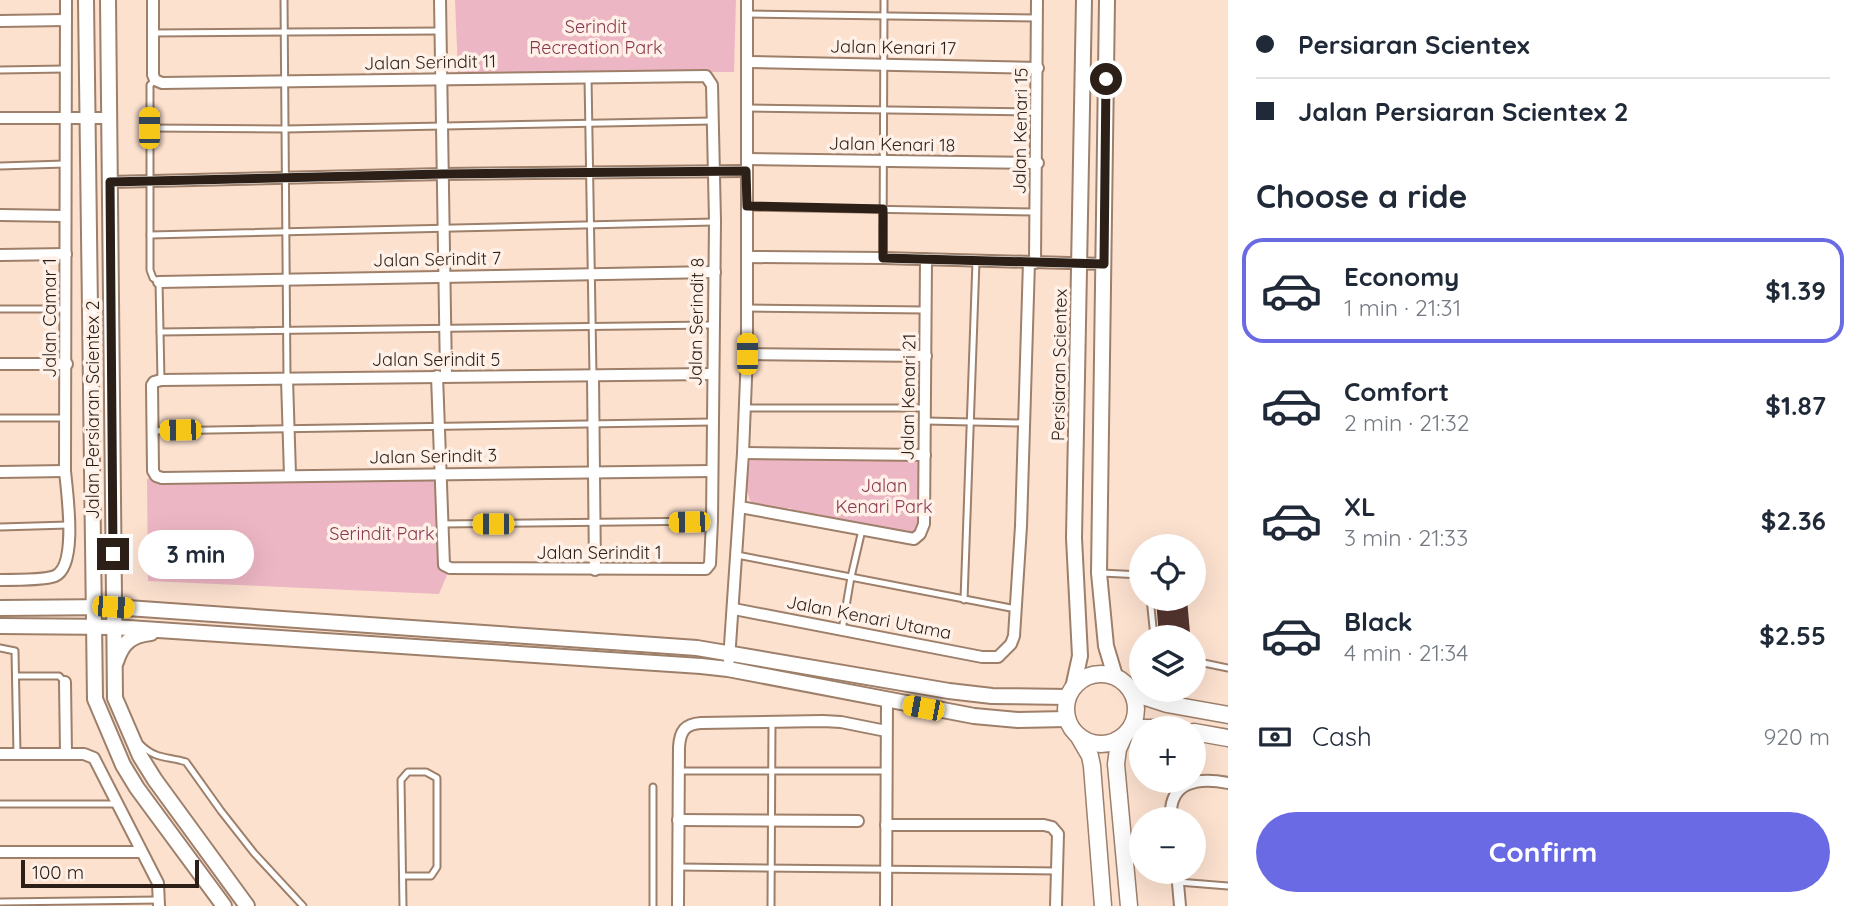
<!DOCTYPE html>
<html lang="en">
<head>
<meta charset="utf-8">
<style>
	:root { --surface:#fff; --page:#f2f2f3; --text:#1f2937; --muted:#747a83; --line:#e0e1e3; --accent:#6a6be4 }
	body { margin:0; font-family:Quicksand,sans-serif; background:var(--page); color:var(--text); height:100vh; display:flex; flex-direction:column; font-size:26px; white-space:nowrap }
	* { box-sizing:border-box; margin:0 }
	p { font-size:23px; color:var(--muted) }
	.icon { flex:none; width:38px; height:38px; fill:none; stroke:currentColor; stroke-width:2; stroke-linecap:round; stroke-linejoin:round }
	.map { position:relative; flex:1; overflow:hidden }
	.drawer { display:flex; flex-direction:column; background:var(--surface); width:630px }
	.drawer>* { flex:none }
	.hud { display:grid; align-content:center; height:154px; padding:0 28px; background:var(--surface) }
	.tools { position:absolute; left:1129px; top:534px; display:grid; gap:14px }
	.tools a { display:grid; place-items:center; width:77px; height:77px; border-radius:50%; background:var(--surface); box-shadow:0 7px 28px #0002; font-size:35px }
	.scale { position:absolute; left:21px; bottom:18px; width:178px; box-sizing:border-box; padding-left:7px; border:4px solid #2b1f17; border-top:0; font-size:19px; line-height:24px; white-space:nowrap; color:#2b1f17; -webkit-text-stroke:5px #fff1e8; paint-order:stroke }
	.end { position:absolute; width:32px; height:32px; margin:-16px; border:9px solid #2b1f17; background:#fff; box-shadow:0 0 0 4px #fff }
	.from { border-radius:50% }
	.bubble { position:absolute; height:49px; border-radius:24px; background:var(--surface); box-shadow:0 7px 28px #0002; font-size:23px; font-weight:700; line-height:49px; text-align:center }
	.car { position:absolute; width:21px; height:42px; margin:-21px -10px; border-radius:9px; box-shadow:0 0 5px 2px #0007; background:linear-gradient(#f5c518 24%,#345 0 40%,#f5c518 0 76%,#345 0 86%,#f5c518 0) }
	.hud b { display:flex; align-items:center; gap:24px; height:66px; font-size:26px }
	.hud b+b { border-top:2px solid var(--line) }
	.hud i { width:18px; height:18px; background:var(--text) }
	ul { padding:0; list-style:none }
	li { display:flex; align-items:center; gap:21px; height:105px; margin:0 14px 10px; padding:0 14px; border:4px solid transparent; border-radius:21px }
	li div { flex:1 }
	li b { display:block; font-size:26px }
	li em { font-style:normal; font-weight:700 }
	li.current { border-color:var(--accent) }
	li>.icon { width:63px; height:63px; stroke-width:1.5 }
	h2 { padding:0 28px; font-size:32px; line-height:84px }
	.pay { display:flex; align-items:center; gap:18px; height:77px; padding:0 28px; font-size:26px }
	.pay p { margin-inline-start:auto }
	.cta { display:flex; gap:14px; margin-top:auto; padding:14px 28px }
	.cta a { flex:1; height:80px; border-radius:42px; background:var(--accent); color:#fff; font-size:28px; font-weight:700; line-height:80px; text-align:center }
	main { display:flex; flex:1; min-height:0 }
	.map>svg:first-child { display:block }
</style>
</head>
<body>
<main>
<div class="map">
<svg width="1228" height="906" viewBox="0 0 1228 906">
	<rect width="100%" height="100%" fill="#fce1cf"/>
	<!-- green -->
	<g fill="#edb6c4">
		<path d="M455 0H736L734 72 458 73Z"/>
		<path d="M750 459 914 461 924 465 920 534 893 533 795 512 790 508C774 513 764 508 750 501L745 484Z"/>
		<path d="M441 474 450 568 439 594 148 581 147 479 156 476Z"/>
	</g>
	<!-- building -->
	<path fill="#553530" d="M1187 599 1190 633 1159 635 1156 601Z"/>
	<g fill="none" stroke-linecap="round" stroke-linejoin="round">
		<defs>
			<g id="service">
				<path d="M284 0 287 379"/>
				<path d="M747 14 1037 18"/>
				<path d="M153 33 440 31"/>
				<path d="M0 70 66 69"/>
				<path d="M588 77 593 375"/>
				<path d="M155 80 150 85V270L153 278 159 282 161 380"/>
				<path d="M747 108 1037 112"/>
				<path d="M149 128 285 129 712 121"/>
				<path d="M0 166 65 164"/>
				<path d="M747 207 1036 212"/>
				<path d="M150 235 714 222"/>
				<path d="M883 258 884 0"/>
				<path d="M747 308 926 310"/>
				<path d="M0 309H67"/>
				<path d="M160 332 713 325"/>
				<path d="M745 408H926"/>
				<path d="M0 418H66"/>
				<path d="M926 421 1024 423"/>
				<path d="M152 431 712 422"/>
				<path d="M442 524 712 521"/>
				<path d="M0 527 68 525"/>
				<path d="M737 555 1016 609"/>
				<path d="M1102 573 1141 575"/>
				<path d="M1150 598 1154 637"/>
				<path d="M964 600 976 261"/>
				<path d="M842 630 851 577 862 530"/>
				<path d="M0 648 15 651 17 754"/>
				<path d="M1194 661 1228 668"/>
				<path d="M16 676H59L65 682"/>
				<path d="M140 744C156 760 167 756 186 762L221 811 254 853 303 906"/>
				<path d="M679 771H886"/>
				<path d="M653 787V906"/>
				<path d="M0 804H118"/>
				<path d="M678 867 1057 871"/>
				<path d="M403 876H431L437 867V778L426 772H408L401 780 403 906"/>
				<path d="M1178 882 1228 886"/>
				<path d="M0 902 159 900"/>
				<path d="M771 906 772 722"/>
			</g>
			<g id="minor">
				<path d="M153 0V75L155 80 162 83 706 76 712 85 715 221 712 521 710 564 706 569 450 568 444 565 437 376"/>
				<path d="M440 0 446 376"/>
				<path d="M0 21 66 20"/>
				<path d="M747 62 1038 68"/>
				<path d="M0 118H110"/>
				<path d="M747 159 1038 163"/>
				<path d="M110 182 443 174 746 171"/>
				<path d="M0 215 65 216"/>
				<path d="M0 255 66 254"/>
				<path d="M747 257 883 258 1104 264"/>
				<path d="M1035 263 1037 0"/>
				<path d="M159 282 715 272"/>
				<path d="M747 354 926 356"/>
				<path d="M0 364H67"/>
				<path d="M593 376 595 570"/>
				<path d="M287 379 290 475"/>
				<path d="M743 453 925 455"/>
				<path d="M712 471 162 478 156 476 153 471 152 385 154 382 161 380 712 374"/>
				<path d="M0 472 65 471"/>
				<path d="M740 507 914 539 920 534 924 524 926 259"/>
				<path d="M0 580C11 580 46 580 55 576 78 566 67 493 65 471L66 0"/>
				<path d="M734 609 982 657H998L1011 644 1014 636 1021 526 1029 262"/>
				<path d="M729 660 743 453 747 354V0"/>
				<path d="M65 682 66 754"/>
				<path d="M0 754H84L94 758 158 883 159 906"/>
				<path d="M1171 819C1168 781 1199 777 1228 783"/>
				<path d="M678 820 858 821"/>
				<path d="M886 825H1044L1052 827 1058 834 1056 906"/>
				<path d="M0 852H141"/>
				<path d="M1177 872 1180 906"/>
				<path d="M678 906 679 747C680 731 685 724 701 723L823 721 841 722 886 731"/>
				<path d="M886 906 887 700"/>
			</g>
			<g id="tertiary">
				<path d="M86 0 95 699 123 765 137 788 224 906"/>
				<path d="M108 0 115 698 140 756 155 780 247 906"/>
				<path d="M1107 0 1099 573 1106 646 1115 676"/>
				<path d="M0 608 113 607 697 648 949 691 992 696 1068 697"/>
				<path d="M0 626 113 627 701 666 728 669 974 716 1018 720 1067 719"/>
				<path d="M116 662C122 643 131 635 151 633"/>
				<path d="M1073 688 1080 656 1074 538 1084 0"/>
			</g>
			<g id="secondary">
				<circle cx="1101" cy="709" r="35"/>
				<path d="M1133 693 1167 704 1228 715"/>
				<path d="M1132 728H1165"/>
				<path d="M1194 732 1228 738"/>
				<path d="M1079 737 1090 756 1092 766 1103 906"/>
				<path d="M1123 738 1118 749 1116 764 1129 906"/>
			</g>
		</defs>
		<!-- service casing -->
		<use href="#service" stroke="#9d7f6a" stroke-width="9"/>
		<!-- minor casing -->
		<use href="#minor" stroke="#9d7f6a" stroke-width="14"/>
		<!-- tertiary casing -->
		<use href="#tertiary" stroke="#9d7f6a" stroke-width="18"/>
		<!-- secondary casing -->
		<use href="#secondary" stroke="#9d7f6a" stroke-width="19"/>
		<!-- service -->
		<use href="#service" stroke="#fff" stroke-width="5"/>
		<!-- minor -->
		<use href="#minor" stroke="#fff" stroke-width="10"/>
		<!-- tertiary -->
		<use href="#tertiary" stroke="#fff" stroke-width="14"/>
		<!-- secondary -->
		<use href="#secondary" stroke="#fff" stroke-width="16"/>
	</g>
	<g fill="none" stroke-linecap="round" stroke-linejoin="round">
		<!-- route -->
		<path stroke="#2b1f17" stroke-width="9" d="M113 554 110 182 443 174 746 171 747 206 883 209V258L1104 264 1106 79"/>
	</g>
	<g text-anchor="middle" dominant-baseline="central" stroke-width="7" stroke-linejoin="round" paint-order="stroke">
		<!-- park labels -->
		<g font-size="18" fill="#8a3752" stroke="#fff1e8">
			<text x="596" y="26">Serindit<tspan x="596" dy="21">Recreation Park</tspan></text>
			<text x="884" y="485">Jalan<tspan x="884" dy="21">Kenari Park</tspan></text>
			<text x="382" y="533">Serindit Park</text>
		</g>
		<!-- street labels -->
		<g font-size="18" fill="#2b1f17" stroke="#fff1e8">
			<text transform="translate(893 47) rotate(1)">Jalan Kenari 17</text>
			<text transform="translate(430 62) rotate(-1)">Jalan Serindit 11</text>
			<text transform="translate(1020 131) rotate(-89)">Jalan Kenari 15</text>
			<text transform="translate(892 144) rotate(1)">Jalan Kenari 18</text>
			<text transform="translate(437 259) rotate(-1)">Jalan Serindit 7</text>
			<text transform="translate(49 318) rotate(-90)">Jalan Camar 1</text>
			<text transform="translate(696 322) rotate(-89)">Jalan Serindit 8</text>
			<text x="436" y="359">Jalan Serindit 5</text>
			<text transform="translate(1059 365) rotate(-89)">Persiaran Scientex</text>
			<text transform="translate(908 397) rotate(-89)">Jalan Kenari 21</text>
			<text transform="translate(92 410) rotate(-90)">Jalan Persiaran Scientex 2</text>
			<text transform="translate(433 456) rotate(-1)">Jalan Serindit 3</text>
			<text x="599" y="552">Jalan Serindit 1</text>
			<text transform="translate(869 617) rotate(11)">Jalan Kenari Utama</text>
		</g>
	</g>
</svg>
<div class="tools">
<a><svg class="icon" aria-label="locate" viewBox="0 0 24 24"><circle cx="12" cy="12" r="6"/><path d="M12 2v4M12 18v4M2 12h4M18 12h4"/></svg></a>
<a><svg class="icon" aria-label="layers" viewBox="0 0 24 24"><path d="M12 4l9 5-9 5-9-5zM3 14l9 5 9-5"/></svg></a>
<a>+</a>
<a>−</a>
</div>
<div class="scale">100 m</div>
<i class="end from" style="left:1106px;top:79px"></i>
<i class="end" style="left:113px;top:554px"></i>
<div class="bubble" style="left:138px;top:530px;width:116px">3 min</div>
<i class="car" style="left:149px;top:128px;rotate:0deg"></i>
<i class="car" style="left:747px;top:354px;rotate:0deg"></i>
<i class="car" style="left:180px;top:430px;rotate:269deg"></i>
<i class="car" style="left:689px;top:522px;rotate:269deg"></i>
<i class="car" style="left:493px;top:524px;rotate:270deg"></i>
<i class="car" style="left:113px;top:607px;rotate:94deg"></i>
<i class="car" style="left:923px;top:708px;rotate:281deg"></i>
</div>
<section class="drawer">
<div class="hud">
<b><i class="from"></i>Persiaran Scientex</b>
<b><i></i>Jalan Persiaran Scientex 2</b>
</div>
<h2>Choose a ride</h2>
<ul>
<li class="current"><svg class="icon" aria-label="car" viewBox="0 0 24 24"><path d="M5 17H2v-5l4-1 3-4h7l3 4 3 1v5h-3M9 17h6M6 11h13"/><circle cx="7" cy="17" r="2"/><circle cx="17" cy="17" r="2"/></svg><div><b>Economy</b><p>1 min · 21:31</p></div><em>$1.39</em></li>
<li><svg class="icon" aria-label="car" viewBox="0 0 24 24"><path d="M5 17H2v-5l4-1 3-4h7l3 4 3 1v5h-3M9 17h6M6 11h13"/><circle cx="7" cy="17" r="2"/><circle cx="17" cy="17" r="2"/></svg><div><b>Comfort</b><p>2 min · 21:32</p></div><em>$1.87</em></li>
<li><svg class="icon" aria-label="car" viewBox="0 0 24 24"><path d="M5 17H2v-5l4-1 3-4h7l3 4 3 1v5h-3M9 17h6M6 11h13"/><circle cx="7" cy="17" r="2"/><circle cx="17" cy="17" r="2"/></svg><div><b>XL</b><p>3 min · 21:33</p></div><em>$2.36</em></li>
<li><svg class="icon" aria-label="car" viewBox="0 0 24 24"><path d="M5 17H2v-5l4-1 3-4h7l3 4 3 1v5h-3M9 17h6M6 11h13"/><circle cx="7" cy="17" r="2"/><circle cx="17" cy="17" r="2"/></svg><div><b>Black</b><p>4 min · 21:34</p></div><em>$2.55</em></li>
</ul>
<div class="pay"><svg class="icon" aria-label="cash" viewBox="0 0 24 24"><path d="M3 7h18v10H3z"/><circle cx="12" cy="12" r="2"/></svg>Cash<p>920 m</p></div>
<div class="cta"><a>Confirm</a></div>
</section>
</main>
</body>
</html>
